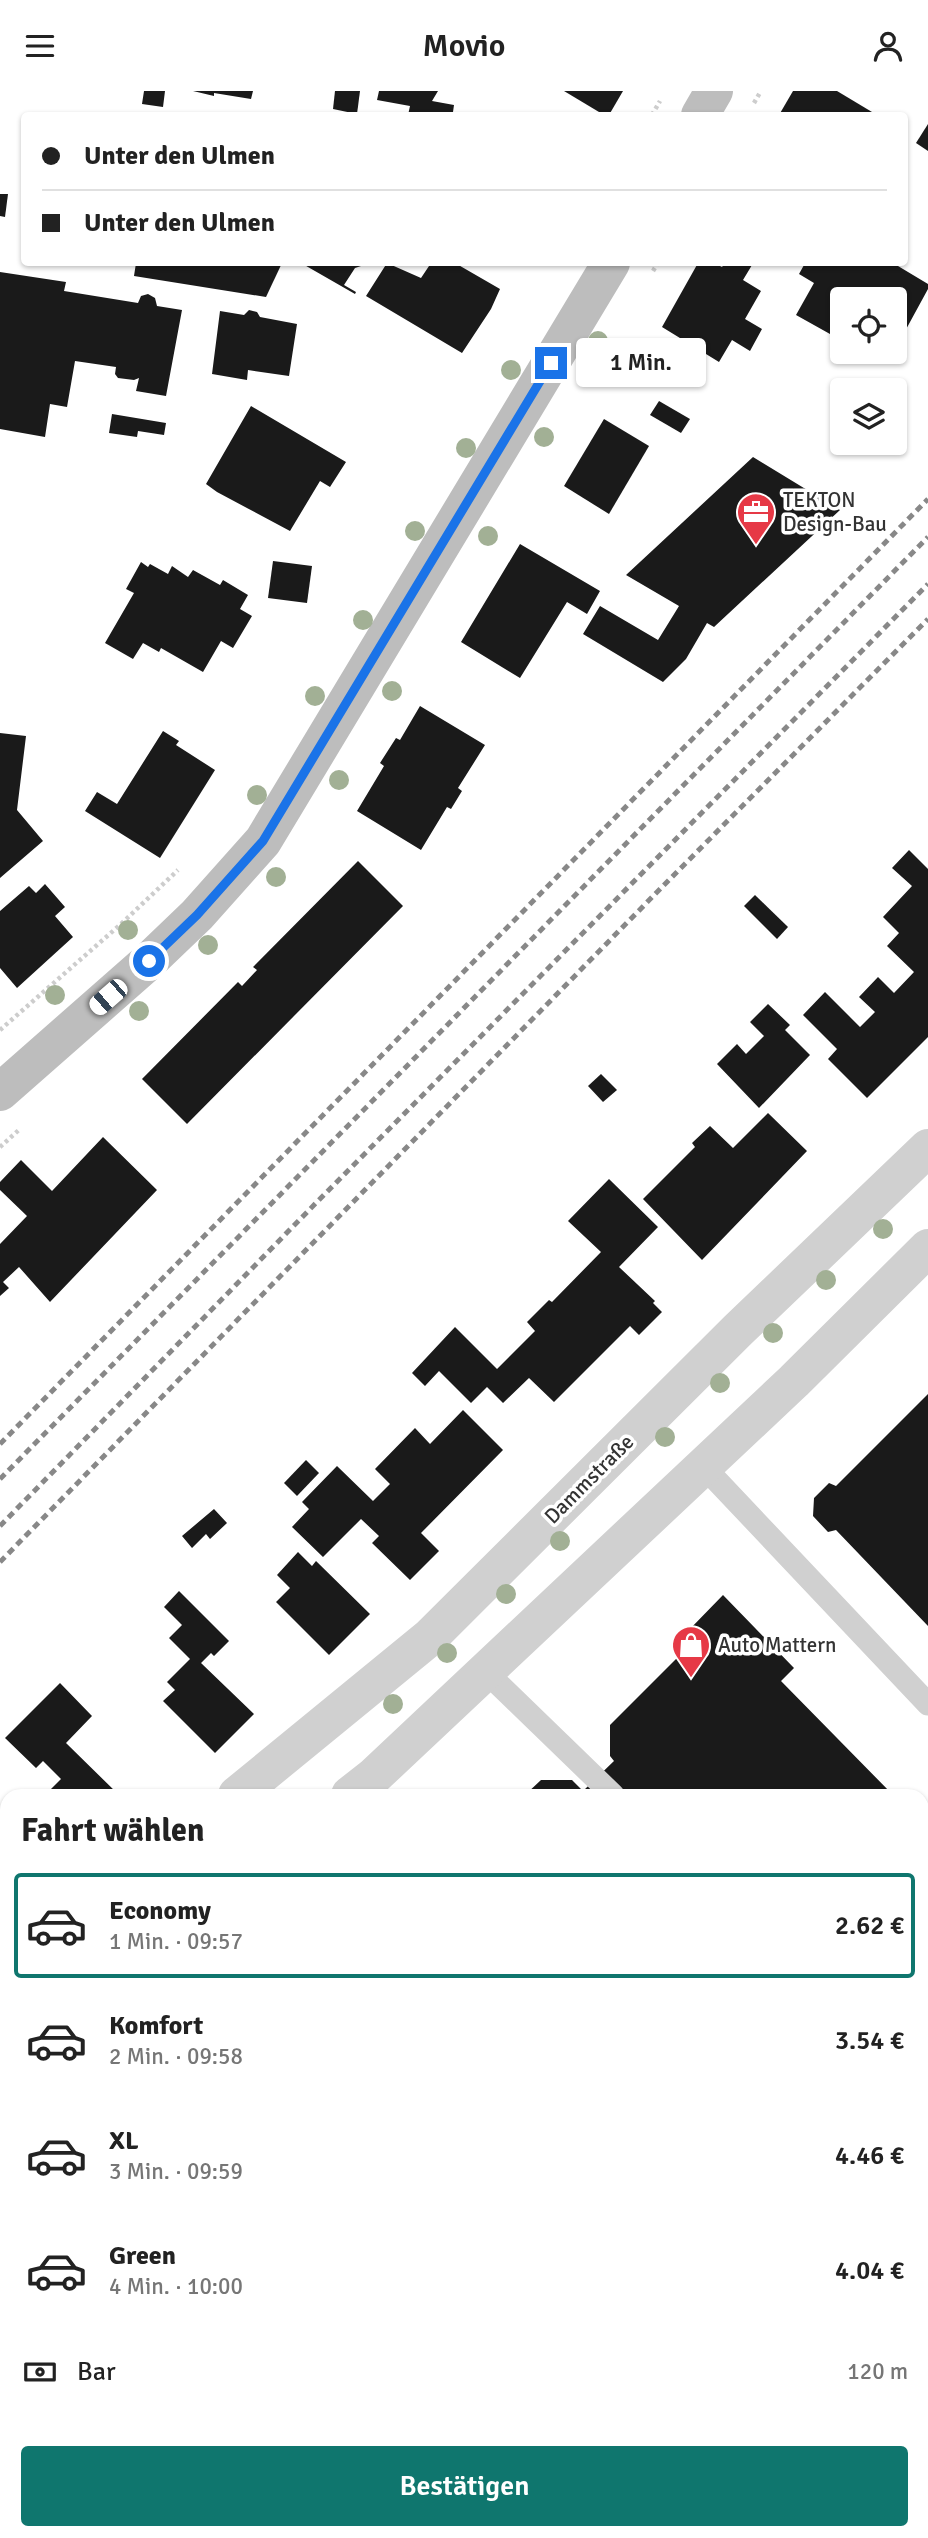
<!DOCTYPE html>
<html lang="de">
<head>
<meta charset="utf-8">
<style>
	:root { --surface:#fff; --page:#f2f2f2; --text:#222; --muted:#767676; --line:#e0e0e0; --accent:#0f766e }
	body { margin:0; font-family:Signika,sans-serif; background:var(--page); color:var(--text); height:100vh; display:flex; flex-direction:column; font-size:26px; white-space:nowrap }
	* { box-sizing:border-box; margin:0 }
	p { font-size:23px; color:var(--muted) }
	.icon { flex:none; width:38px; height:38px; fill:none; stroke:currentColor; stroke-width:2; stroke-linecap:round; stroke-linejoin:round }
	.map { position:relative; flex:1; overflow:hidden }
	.panel { position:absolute; left:0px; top:1698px; width:929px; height:751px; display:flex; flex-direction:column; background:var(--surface); border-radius:21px 21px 0 0; box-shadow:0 2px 5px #0004 }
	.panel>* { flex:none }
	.guide { position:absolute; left:21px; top:21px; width:887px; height:154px; border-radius:7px; box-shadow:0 2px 5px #0004; display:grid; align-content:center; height:154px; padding:0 21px; background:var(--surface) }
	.buttons { position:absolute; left:830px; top:196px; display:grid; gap:14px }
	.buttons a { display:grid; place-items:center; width:77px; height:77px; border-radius:7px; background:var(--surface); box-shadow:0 2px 5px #0004; font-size:35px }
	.end { position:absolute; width:32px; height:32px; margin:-16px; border:9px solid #1a73e8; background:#fff; box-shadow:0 0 0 4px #fff }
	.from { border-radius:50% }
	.bubble { position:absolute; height:49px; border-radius:7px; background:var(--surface); box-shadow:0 2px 5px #0004; font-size:23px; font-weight:600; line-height:49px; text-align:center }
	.car { position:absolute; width:21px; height:42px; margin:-21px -10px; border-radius:9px; box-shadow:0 0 5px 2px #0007; background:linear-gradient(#fff 24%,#345 0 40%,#fff 0 76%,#345 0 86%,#fff 0) }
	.guide b { display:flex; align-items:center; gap:24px; height:66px; font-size:26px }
	.guide b+b { border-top:2px solid var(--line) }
	.guide i { width:18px; height:18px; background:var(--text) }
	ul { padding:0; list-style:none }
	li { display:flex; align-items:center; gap:21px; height:105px; margin:0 14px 10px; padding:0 7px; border:4px solid transparent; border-radius:7px }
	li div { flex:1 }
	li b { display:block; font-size:26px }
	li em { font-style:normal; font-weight:600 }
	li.on { border-color:var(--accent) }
	li>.icon { width:63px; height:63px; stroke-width:1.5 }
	h2 { padding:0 21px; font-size:32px; line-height:84px }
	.pay { display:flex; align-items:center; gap:18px; height:77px; padding:0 21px; font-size:26px }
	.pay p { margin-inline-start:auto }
	.action { display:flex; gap:14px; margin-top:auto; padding:14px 21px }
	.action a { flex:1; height:80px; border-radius:7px; background:var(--accent); color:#fff; font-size:28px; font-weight:600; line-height:80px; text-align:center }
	header { display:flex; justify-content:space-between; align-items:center; height:91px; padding:0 21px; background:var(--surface); font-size:32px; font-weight:600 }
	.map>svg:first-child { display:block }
</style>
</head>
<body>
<header><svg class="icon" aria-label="menu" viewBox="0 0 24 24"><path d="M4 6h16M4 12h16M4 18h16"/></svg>Movio<svg class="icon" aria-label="person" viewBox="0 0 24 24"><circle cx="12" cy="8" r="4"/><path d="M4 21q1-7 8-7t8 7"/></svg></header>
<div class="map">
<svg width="928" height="2447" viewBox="0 0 928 2447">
	<rect width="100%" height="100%" fill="#fff"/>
	<!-- building -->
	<g fill="#1a1a1a">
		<path d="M144 0H165L163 16 142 13Z"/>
		<path d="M193 0H253L251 8 214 2V5Z"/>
		<path d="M335 0H360L357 23 333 18Z"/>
		<path d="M379 0H438L432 10 454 14 453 21 466 24H408L410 15 377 9Z"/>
		<path d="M564 0H623L609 24H604Z"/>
		<path d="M793 0H837L877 24H779Z"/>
		<path d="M928 33V60L916 52Z"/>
		<path d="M0 103H8L5 126 0 125Z"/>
		<path d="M136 172H282L266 206 134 185Z"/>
		<path d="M301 172H363L364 174 355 177 344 194 356 201 355 203Z"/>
		<path d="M387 172 421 187 431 172H455L500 198 491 218 462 262 366 205Z"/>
		<path d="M698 172H714L722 176 725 172H748L752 174 743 189 761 200 745 228 762 238 750 260 732 249 719 271 662 236Z"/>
		<path d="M800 172H893L928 193V198L904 242 894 236V208H842V221L830 243 796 224 814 192 799 183 804 174Z"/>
		<path d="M0 181 66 191 64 200 138 212 141 205 148 203 155 207 157 215 182 219 166 305 136 300 139 287 134 289 118 287 115 283 116 276 75 270 67 316 50 313 45 346 0 338Z"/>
		<path d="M249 219 257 221 260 226 297 233 289 285 248 279 247 289 212 283 220 220 244 224Z"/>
		<path d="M659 310 690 328 681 342 650 324Z"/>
		<path d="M251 315 346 371 330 396 320 390 290 440 217 401 206 393Z"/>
		<path d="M112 323 166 332 164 344 138 340 137 346 109 342Z"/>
		<path d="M604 328 649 355 609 423 564 395Z"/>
		<path d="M753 366 840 419 714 536 707 532 686 568 663 591 583 543 600 515 658 549 679 515 626 484Z"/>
		<path d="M520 453 600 500 587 523 567 511 520 587 461 551Z"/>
		<path d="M273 470 312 475 307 512 268 507Z"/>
		<path d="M141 471 148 476 150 473 168 483 172 475 188 486 193 479 220 494 223 489 248 504 240 518 252 525 233 557 221 550 203 581 161 557 159 561 143 552 133 568 105 552 134 502 126 498Z"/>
		<path d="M420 615 485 654 458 697 462 700 451 718 447 716 421 759 357 720 384 675 380 672 396 647 400 649Z"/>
		<path d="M163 640 179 650 176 654 215 679 160 767 85 720 97 701 117 713Z"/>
		<path d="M0 642 26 645 17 719 43 750 0 787Z"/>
		<path d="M909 759 928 778V946L867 1007 828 968 837 958 803 924 825 901 860 936 875 921 859 906 878 886 894 902 914 881 887 855 899 842 883 826 912 795 892 777Z"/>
		<path d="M358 770 403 815 187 1033 142 988 238 891 242 895 257 879 253 876Z"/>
		<path d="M45 793 65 816 55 825 73 846 17 897 0 877V820L29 795 36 802Z"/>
		<path d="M755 804 788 836 777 848 744 815Z"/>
		<path d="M768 913 790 934 785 939 810 964 759 1017 717 973 737 953 746 963 764 945 750 931Z"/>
		<path d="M601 983 617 999 603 1011 588 995Z"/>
		<path d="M768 1022 807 1060 702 1169 643 1108 695 1056 692 1052 710 1035 733 1057Z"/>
		<path d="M103 1046 157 1099 50 1211 19 1176 3 1191 9 1197 0 1205V1153L27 1125 0 1099V1091L21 1069 52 1100Z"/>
		<path d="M609 1088 658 1136 619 1176 655 1210 653 1212 662 1221 639 1244 630 1235 554 1311 529 1287 503 1312 487 1296 471 1312 439 1280 425 1295 412 1282 455 1236 497 1278 535 1240 527 1231 549 1209 552 1211 601 1161 568 1130Z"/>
		<path d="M928 1303V1535L836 1439 828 1441 813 1425 814 1407 829 1392 836 1395Z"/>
		<path d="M463 1319 503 1359 421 1442 439 1460 410 1489 372 1452 379 1445 361 1428 323 1466 292 1436 309 1418 302 1411 337 1375 373 1410 390 1393 375 1378 415 1337 430 1353Z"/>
		<path d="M306 1369 319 1382 297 1405 284 1392Z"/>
		<path d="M214 1418 227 1432 210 1448 206 1443 192 1457 182 1445Z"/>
		<path d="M298 1461 312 1475 316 1470 370 1523 329 1564 276 1511 290 1497 277 1484Z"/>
		<path d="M179 1500 229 1550 214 1565 211 1562 201 1572 254 1623 215 1662 163 1610 175 1599 167 1591 190 1568 169 1547 182 1534 164 1516Z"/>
		<path d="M723 1504 794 1577 781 1590 893 1704H525L541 1689H572L583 1700 614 1670 610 1665V1634L687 1557 688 1540Z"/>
		<path d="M60 1592 92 1625 66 1652 119 1704H45L61 1688 43 1670 36 1677 5 1647Z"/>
		<path d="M922 1734 928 1740V1849L922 1855Z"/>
		<path d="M0 1793 7 1800V1827L0 1834Z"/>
		<path d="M0 2303 7 2313V2401L0 2406Z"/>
		<path d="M140 2441H247L249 2447H142Z"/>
		<path d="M512 2441H711L710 2447H627L612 2444V2447H511Z"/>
	</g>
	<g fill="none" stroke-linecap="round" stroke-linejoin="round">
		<!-- path -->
		<g stroke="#cdcdcd" stroke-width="4.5" stroke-dasharray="3.5 3.5" stroke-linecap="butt">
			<path d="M754 12 761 0"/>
			<path d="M652 24 660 10"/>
			<path d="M653 180 658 172"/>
			<path d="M0 939 121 833 178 779"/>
			<path d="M0 1056 20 1038"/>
			<path d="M0 2046 7 2040"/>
			<path d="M791 2447 800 2441"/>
		</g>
		<!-- service -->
		<g stroke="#d0d0d0" stroke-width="23">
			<path d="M703 1375 928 1613"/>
			<path d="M485 1580 613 1704"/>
			<path d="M922 2008 924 2010 922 2012"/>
		</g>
		<!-- minor -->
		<g stroke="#d0d0d0" stroke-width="38">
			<path d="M237 1704 430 1546 738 1239 928 1057"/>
			<path d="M0 1899 7 1893"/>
		</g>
		<!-- tertiary -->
		<g stroke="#d0d0d0" stroke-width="38">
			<path d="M350 1704 373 1686 794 1290 928 1157"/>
			<path d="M0 1993 7 1988"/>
		</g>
		<!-- secondary -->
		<g stroke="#bdbdbd" stroke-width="38">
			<path d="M700 24 714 0"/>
			<path d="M0 1001 149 870 197 824 263 750 611 172"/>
		</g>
		<!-- rail -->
		<g stroke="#888" stroke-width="5" stroke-dasharray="7 5" stroke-linecap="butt">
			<path d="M0 1353 928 408"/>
			<path d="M0 1388 928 446"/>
			<path d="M0 1435 316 1112 928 493"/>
			<path d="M0 1471 663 795 928 528"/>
		</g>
	</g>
	<!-- trees -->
	<g fill="#a2b095">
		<circle cx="598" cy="250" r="10"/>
		<circle cx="511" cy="279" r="10"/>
		<circle cx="544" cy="346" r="10"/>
		<circle cx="466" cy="357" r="10"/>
		<circle cx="415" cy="440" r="10"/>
		<circle cx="488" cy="445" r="10"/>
		<circle cx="363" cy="529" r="10"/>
		<circle cx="392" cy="600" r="10"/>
		<circle cx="315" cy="605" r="10"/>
		<circle cx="339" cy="689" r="10"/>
		<circle cx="257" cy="704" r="10"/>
		<circle cx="276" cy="786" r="10"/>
		<circle cx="128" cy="839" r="10"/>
		<circle cx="208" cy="854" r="10"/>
		<circle cx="55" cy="904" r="10"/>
		<circle cx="139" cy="920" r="10"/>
		<circle cx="883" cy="1138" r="10"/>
		<circle cx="826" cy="1189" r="10"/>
		<circle cx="773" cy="1242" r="10"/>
		<circle cx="720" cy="1292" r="10"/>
		<circle cx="665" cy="1346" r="10"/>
		<circle cx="560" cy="1450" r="10"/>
		<circle cx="506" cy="1503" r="10"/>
		<circle cx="447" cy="1562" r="10"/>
		<circle cx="393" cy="1613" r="10"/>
	</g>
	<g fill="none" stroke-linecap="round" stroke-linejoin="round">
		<!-- route -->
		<path stroke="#1a73e8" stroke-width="9" d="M149 870 197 824 263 750 551 272"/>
	</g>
	<!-- icons -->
	<defs>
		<symbol id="office-pin" viewBox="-11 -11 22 30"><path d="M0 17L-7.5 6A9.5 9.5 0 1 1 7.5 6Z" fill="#e63946" stroke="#fff"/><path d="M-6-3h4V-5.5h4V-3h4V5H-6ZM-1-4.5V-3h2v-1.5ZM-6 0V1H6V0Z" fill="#fff"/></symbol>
		<symbol id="shop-pin" viewBox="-11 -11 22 30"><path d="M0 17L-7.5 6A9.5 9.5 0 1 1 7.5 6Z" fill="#e63946" stroke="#fff"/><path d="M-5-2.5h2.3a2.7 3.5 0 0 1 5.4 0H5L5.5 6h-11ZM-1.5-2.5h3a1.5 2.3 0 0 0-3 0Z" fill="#fff"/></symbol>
	</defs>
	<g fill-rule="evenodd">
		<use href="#office-pin" x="734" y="399" width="44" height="60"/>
		<use href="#shop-pin" x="669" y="1532" width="44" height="60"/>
	</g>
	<g text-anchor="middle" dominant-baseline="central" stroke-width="7" stroke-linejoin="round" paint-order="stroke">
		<!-- poi labels -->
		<g font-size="21" fill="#333" stroke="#fff" text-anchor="start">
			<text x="783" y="409">TEKTON<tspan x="783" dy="24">Design-Bau</tspan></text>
			<text x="718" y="1554">Auto Mattern</text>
		</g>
		<!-- street labels -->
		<g font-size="21" fill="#333" stroke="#fff">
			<text transform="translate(589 1388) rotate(-45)">Dammstraße</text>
		</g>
	</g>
</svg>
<div class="buttons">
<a><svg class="icon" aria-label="locate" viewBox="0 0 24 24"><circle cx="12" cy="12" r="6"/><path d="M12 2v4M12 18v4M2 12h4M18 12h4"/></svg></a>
<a><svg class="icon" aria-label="layers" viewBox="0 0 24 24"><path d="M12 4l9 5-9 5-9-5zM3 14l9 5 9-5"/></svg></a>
</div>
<i class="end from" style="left:149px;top:870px"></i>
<i class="end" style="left:551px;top:272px"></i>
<div class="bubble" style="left:576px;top:247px;width:130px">1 Min.</div>
<i class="car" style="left:108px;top:906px;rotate:229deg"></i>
<div class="guide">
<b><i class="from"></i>Unter den Ulmen</b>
<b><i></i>Unter den Ulmen</b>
</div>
<section class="panel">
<h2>Fahrt wählen</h2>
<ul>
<li class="on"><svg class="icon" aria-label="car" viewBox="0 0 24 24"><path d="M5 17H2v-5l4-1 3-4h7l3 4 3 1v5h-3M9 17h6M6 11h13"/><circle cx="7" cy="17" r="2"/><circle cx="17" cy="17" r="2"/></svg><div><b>Economy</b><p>1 Min. · 09:57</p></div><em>2.62 €</em></li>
<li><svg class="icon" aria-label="car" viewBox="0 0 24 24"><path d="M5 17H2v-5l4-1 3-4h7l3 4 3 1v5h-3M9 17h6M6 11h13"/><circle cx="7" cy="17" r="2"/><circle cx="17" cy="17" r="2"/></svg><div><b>Komfort</b><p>2 Min. · 09:58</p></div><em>3.54 €</em></li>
<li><svg class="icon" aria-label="car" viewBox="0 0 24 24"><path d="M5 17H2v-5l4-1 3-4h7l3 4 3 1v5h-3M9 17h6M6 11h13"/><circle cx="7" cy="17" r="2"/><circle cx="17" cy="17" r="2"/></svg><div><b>XL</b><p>3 Min. · 09:59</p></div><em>4.46 €</em></li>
<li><svg class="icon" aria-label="car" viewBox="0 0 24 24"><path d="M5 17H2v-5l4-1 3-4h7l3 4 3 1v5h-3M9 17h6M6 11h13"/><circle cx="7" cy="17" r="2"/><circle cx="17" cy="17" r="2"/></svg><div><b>Green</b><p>4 Min. · 10:00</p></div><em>4.04 €</em></li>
</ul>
<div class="pay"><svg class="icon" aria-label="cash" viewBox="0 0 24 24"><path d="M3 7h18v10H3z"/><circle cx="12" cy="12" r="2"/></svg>Bar<p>120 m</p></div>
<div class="action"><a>Bestätigen</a></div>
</section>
</div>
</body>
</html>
